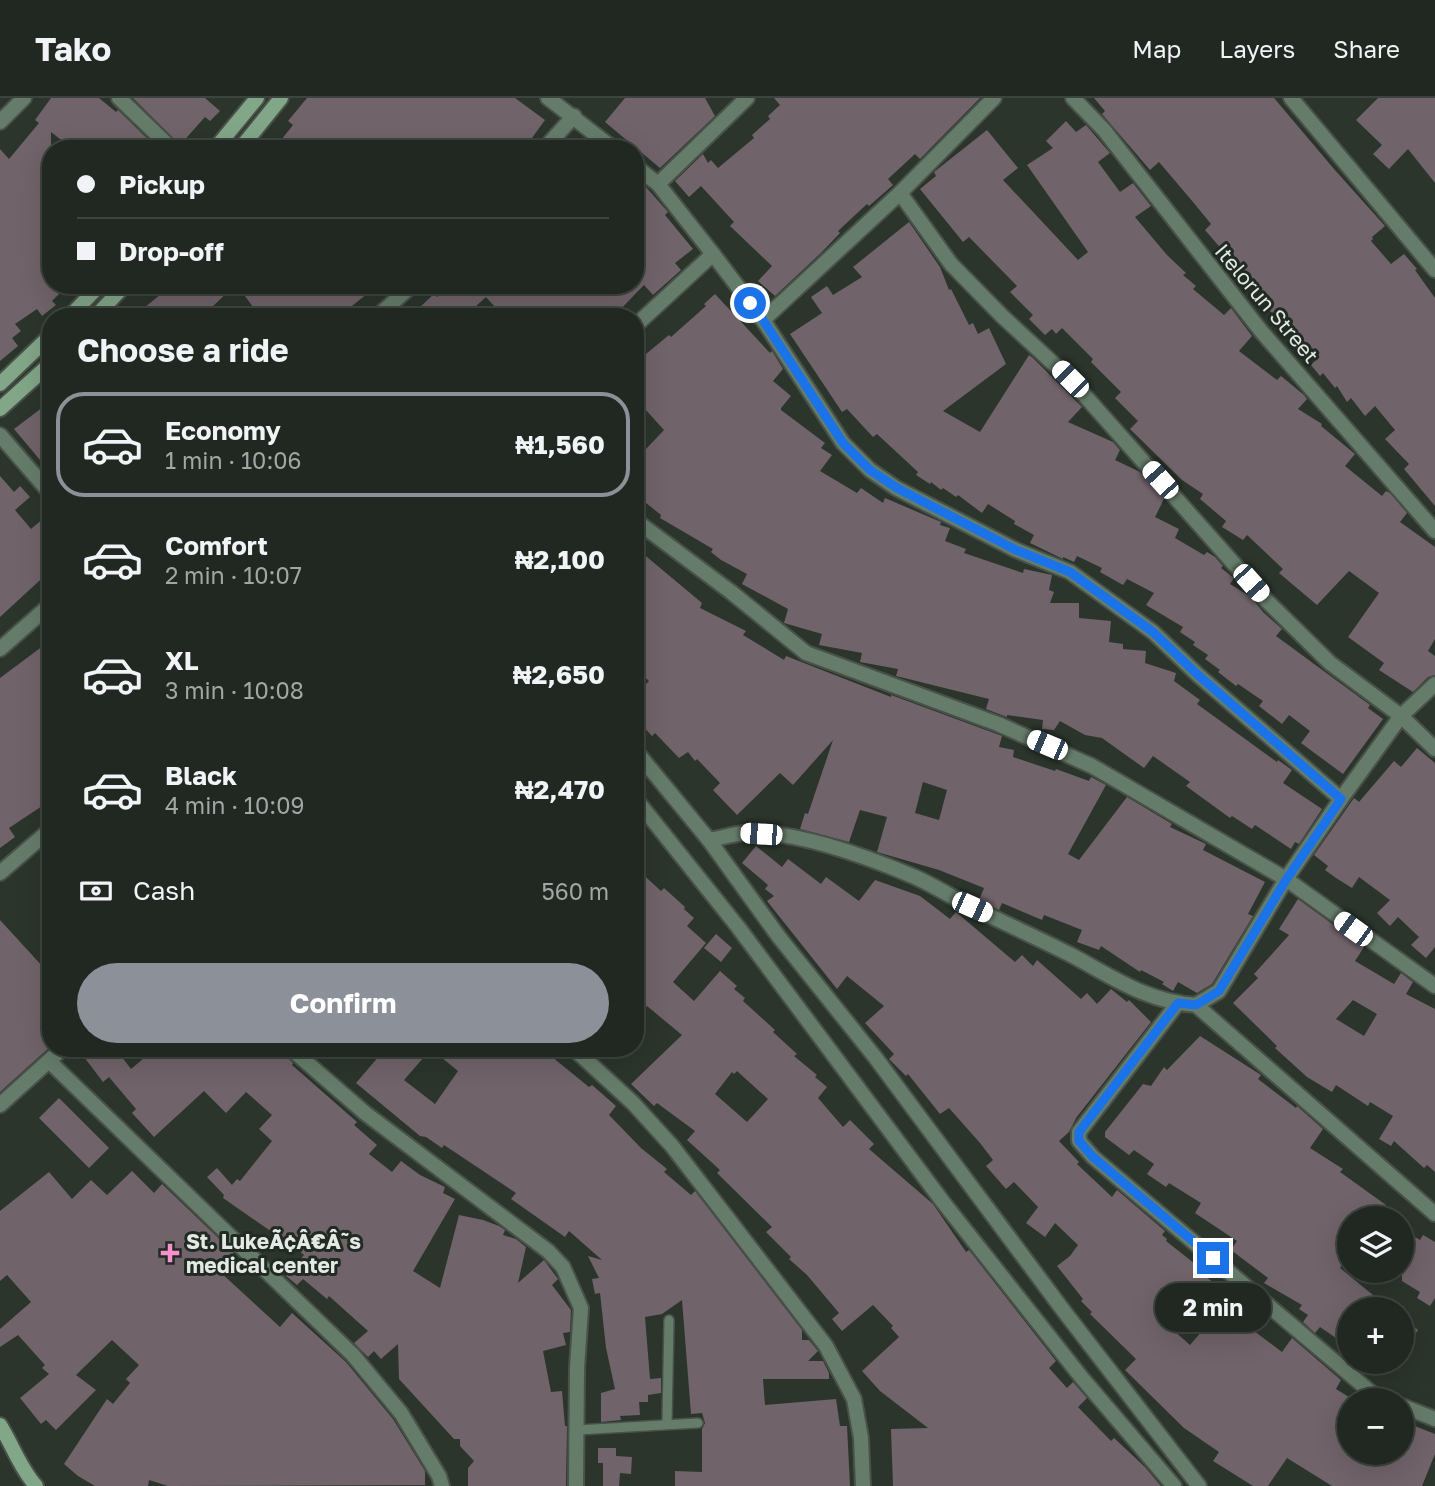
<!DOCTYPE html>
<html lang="en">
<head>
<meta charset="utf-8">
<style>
	:root { --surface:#202821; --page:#2d342e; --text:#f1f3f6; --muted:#a2a6a5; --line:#3d443f; --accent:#8c9099 }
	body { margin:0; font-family:"Golos Text",sans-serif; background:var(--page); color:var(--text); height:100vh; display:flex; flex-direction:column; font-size:26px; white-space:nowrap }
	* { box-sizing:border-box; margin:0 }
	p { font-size:23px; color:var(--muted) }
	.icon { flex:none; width:38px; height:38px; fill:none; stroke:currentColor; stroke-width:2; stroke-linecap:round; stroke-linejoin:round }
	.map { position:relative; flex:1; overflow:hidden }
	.side { position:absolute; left:42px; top:210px; width:602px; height:749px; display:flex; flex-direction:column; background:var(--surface); border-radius:28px; box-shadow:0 7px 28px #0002,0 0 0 2px var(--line) }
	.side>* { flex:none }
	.guide { position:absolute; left:42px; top:42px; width:602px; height:154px; border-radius:28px; box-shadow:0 7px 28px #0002,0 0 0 2px var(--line); display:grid; align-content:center; height:154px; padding:0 35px; background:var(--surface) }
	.buttons { position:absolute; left:1337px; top:1108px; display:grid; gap:14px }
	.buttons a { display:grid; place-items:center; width:77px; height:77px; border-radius:50%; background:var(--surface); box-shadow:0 7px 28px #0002,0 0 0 2px var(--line); font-size:35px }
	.end { position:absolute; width:32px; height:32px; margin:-16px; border:9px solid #1a73e8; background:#fff; box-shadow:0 0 0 4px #fff }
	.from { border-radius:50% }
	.bubble { position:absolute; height:49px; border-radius:24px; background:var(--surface); box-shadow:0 7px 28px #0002,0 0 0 2px var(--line); font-size:23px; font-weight:700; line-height:49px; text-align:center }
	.car { position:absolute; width:21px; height:42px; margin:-21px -10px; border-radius:9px; box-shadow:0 0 5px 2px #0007; background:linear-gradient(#fff 24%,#345 0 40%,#fff 0 76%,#345 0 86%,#fff 0) }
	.guide b { display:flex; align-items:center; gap:24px; height:66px; font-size:26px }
	.guide b+b { border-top:2px solid var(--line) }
	.guide i { width:18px; height:18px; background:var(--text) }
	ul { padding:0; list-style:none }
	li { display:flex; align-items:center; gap:21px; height:105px; margin:0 14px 10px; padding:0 21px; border:4px solid transparent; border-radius:28px }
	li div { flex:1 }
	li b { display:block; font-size:26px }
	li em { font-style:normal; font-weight:700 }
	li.active { border-color:var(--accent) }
	li>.icon { width:63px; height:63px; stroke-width:1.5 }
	h2 { padding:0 35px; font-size:32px; line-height:84px }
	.pay { display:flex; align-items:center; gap:18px; height:77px; padding:0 35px; font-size:26px }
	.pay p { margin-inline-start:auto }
	.cta { display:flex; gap:14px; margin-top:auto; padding:14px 35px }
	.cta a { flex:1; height:80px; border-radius:42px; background:var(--accent); color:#fff; font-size:28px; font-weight:700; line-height:80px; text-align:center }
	header { display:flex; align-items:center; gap:42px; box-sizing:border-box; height:98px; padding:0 35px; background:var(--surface); border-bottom:2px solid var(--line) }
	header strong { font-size:33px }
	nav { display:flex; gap:38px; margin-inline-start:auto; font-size:24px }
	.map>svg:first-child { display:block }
</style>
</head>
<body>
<header>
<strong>Tako</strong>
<nav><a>Map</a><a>Layers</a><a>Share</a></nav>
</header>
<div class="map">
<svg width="1435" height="1388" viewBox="0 0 1435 1388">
	<rect width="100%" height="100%" fill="#2b352c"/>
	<!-- building -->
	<g fill="#70636a" fill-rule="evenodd">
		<path d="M51 0H99L116 14 118 12 158 51H73L51 34V187H68L52 203 56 207 42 218 37 211 15 226 21 233 12 240 18 248 0 263V51L9 61 39 25 35 22Z"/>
		<path d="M133 0H205L220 13 210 23 205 19 180 47Z"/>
		<path d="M307 0H515L545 22 524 51H389L380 42 372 51H274L293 27 288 23Z"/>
		<path d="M625 0H705L715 18 660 70 605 24Z"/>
		<path d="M774 0H980L920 61 915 56 888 81 893 87 869 108 867 106 838 133 840 135 822 154 775 198 758 183 772 168 730 128 734 124 701 88 689 99 675 83 703 56 708 65 711 62 718 70 754 40 752 37 770 21 768 18 780 7Z"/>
		<path d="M1094 0H1274L1334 71 1385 128 1372 139 1373 141 1371 143 1391 166 1404 156 1417 171 1415 172 1435 200V408L1404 371 1409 366 1385 341 1395 332 1375 308 1365 318 1351 300 1347 304 1337 288 1335 290 1323 275 1320 278 1311 267 1315 263 1294 237 1290 241 1279 229 1282 227 1252 192 1255 190 1205 132 1211 126 1193 104 1159 64 1150 72 1102 16 1105 13Z"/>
		<path d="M1378 0H1435V85L1408 51 1389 71 1373 56 1382 47 1356 22Z"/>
		<path d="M1066 23 1076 34 1086 27 1110 55 1098 64 1120 94 1133 85 1151 108 1135 119 1167 157 1186 175 1183 177 1196 188 1193 191 1224 217 1231 210 1252 238 1239 253 1277 282 1281 278 1304 297 1307 301 1298 311 1322 326 1321 328 1332 337 1355 356 1345 368 1382 398 1386 393 1390 395 1407 415 1400 424 1435 449V541L1428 553 1435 558V577L1428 579 1413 594 1379 572 1384 565 1348 539 1379 495 1349 473 1317 507 1279 475 1283 471 1247 437 1243 442 1222 429 1226 423 1200 401 1203 396 1182 382 1130 331 1138 323 1115 300 1121 294 1091 264 1093 261 1062 230 1056 236 1052 231 1045 237 1029 221 1033 217 1010 194 1017 188 969 139 963 144 920 91 936 78 934 74 987 32 1018 70 1003 82 1078 162 1088 154 1027 67 1053 50 1046 43Z"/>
		<path d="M635 86 642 92 646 89 668 114 665 117 693 151 675 165 681 172 653 197 644 187 613 219H504L486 199 464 219H409L421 211 420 209 434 196 437 199 450 187H635Z"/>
		<path d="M909 124 940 169 949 192 951 191 969 227 973 225 978 236 989 230 1006 266 943 313 980 334 1029 257 1033 260 1082 309 1068 324 1113 344 1120 352 1115 362 1140 374 1164 401 1155 419 1179 431 1175 440 1204 457 1207 454 1215 459 1223 468 1221 470 1234 480 1230 486 1251 499 1263 514 1282 531 1276 538 1370 607 1368 610 1383 621 1343 676 1301 645 1310 633 1289 617 1282 626 1259 608 1263 603 1238 586 1236 588 1218 574 1220 572 1205 561 1208 557 1193 547 1195 544 1180 534 1183 529 1146 507 1154 495 1127 481 1123 487 1100 474 1102 470 1077 458 1074 464 1063 459V461L1030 445 1034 437 1014 426 1015 423 988 406 982 415 958 397 956 399 943 390 941 392 931 384 930 386 916 377 918 374 877 336 873 339 847 311 842 314 790 236 822 215 811 199 827 188 833 197 862 179 853 169Z"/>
		<path d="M172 187H235L209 212 207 209 195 219H133Z"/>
		<path d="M237 187H378L347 212 353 219H241L253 209Z"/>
		<path d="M715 196 770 255 772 253 783 271 773 283 791 298 781 310V312L825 345 821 350 832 357 820 373 857 395 861 390 883 405 885 400 941 424 940 427 950 430 945 443 966 451 964 455 1023 475 1024 471 1052 477 1049 492 1054 494 1050 505H1079V520L1111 523 1109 544 1123 546V551L1146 553 1145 565 1176 575 1174 583 1200 602 1197 606 1277 664 1278 662 1292 672 1283 685 1322 711 1299 746 1295 744 1291 751 1255 727 1252 731 1232 718 1230 720 1186 688 1190 684 1153 658 1144 670 1102 640 1085 637 1060 623 1054 632 1042 631 1043 622 1007 617V619L986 611 989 601 896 578 898 571 860 564 862 555 819 547 822 536 784 525 788 511 742 486 747 476 721 462 711 454 713 451 660 420 661 417 635 396V339L646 351 664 332 635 300V265L669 237 671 239 706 208 704 206Z"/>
		<path d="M51 303V375L14 331Z"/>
		<path d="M0 378 14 394 20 388 30 399 15 412 31 431 51 414V472L0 519Z"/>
		<path d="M635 449 702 505 700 510 746 533 743 537 784 562 786 558 891 599V597L994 635 1002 638 999 649 1014 652 1013 659 1055 673 1056 671 1089 683 1091 679 1106 687 1068 756 1079 762 1127 699 1172 726 1170 729 1206 746 1203 752 1265 784 1248 816 1253 818 1212 886 1197 895 1178 884 1173 893 1162 886 1164 884 1141 872 1140 874 1101 848 1099 852 1077 844 1082 832 1044 817 1042 822 1002 805 999 812 979 802 984 790 939 772 877 754 887 719 860 712 849 744 800 731 805 715 808 716 833 642 793 687 780 675 737 717 713 692 720 685 697 661 695 663 688 654 679 660 655 635 652 638 635 620V597L649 583 635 570ZM923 684 947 692 939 722 915 715Z"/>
		<path d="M51 542V721L42 708 9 730 15 739 0 750V580Z"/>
		<path d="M1417 650 1435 665V849L1426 860 1411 847 1419 839 1398 819 1390 828 1377 815 1390 802 1359 779 1352 790 1336 780 1325 772 1328 768 1314 757 1354 700 1359 704 1394 663 1401 669Z"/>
		<path d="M756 748 782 769 788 761 821 786 826 779 859 803 875 782 920 798 950 821 956 814 1015 864 1022 857 1033 868 1037 862 1081 901 1087 895 1097 906 1111 891 1127 904 1129 902 1151 924 1076 1020 1069 1034 1059 1043 1079 1064 1077 1066 1112 1099 1117 1092 1165 1133 1162 1137 1167 1141 1166 1143 1204 1173 1202 1176 1228 1195 1227 1197 1261 1225 1254 1233 1282 1254 1292 1240 1341 1282 1336 1291 1349 1299V1354H1402V1323L1435 1336V1356L1422 1388H1332L1287 1360 1268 1388H1253L1213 1363 1219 1354 1184 1330 1125 1272 1136 1261 1090 1216 1092 1214 1081 1203 1083 1201 1057 1168 1070 1158 1078 1147 1055 1125 1045 1139 1026 1125 1038 1109 1014 1084 1006 1091 986 1068 993 1062 980 1045 949 1010 940 1016 908 976 906 978 889 961 894 956 865 925 884 908 847 878 837 891 767 803 774 798 765 791 768 787 742 765ZM1187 1195 1215 1218 1190 1247 1164 1224Z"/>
		<path d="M635 769 661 793 664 790 685 809 684 811 694 820 687 828 706 845 673 884 694 903 720 873 737 888 734 891 745 900 743 903 775 932 773 934 797 956 794 958 817 977 815 979 827 989 818 1000 843 1029 850 1022 874 1046 869 1051 933 1106 966 1154 969 1152 1056 1263 1049 1270 1067 1290 1073 1284 1087 1300 1078 1309 1111 1343 1114 1340 1145 1369 1161 1388H893L891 1331 928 1330 880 1293 862 1273 899 1239 891 1230 893 1228 873 1207 842 1233 832 1221 839 1215 807 1177 789 1161 791 1159 766 1134 772 1129 717 1075 720 1072 687 1042 695 1033 657 1005 654 1008 631 986 682 937 647 908 635 921ZM737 973 768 1001 747 1024 715 996 732 974 734 976Z"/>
		<path d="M1298 801 1364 849 1355 863 1394 886 1401 875 1413 884 1406 896 1435 911V1074L1427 1067 1424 1070 1394 1043 1391 1048 1379 1041 1393 1018 1370 1004 1368 1008 1336 987 1332 994 1307 979 1275 950 1277 948 1233 905 1258 880 1254 876 1289 837 1279 831ZM1353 902 1377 916 1364 938 1336 921Z"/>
		<path d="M0 822 44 870 51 862V948L0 994Z"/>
		<path d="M716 836 732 850 721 864 704 850Z"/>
		<path d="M1200 938 1261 977 1258 981 1296 1010 1297 1008 1323 1031 1310 1050 1343 1071 1340 1074 1386 1107 1376 1120H1349V1156L1340 1170 1390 1211H1349V1249L1320 1229 1315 1235 1303 1224 1308 1217 1299 1211 1302 1207 1264 1185 1268 1180 1231 1152 1237 1143 1195 1115 1201 1105 1169 1085 1166 1089 1147 1076 1154 1066 1134 1052 1129 1057 1105 1039V1034L1143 986 1151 988 1164 969 1167 972Z"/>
		<path d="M95 950H115L131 971 156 950H278L293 965 292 967 357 1024 354 1027 377 1047 369 1056 392 1074 401 1063 420 1077 445 1089 443 1095 455 1101 413 1173 440 1190 459 1117 483 1122 499 1128 505 1132 503 1137 516 1141 526 1149 518 1185 544 1162 558 1181 552 1187 571 1212 570 1234 563 1235 566 1247 543 1253 551 1294 562 1293 565 1328H567L566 1388H468V1370L474 1363 460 1348V1341H454L399 1281 398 1246 381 1261 374 1253 368 1259 354 1245 368 1233 329 1198 327 1201 303 1181 297 1187 286 1178 304 1157 284 1140 282 1141 223 1100 224 1097 207 1079 217 1070 232 1087 237 1081 240 1083 272 1043 259 1031 272 1017 246 994 226 1015 204 993 154 1039 132 1015 136 1011 109 979 103 984 84 959Z"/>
		<path d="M386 950H541L589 989 592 987 616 1008 609 1017 641 1050 667 1071 664 1074 691 1097 695 1093 802 1232V1242H809L818 1253 808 1263H823L829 1275V1281H763L765 1307 836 1301 840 1328H847L850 1388H675V1373L702 1374V1331L705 1325 702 1315 691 1316 682 1202 662 1216 645 1219 650 1281 661 1280V1295L648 1297V1304H639L640 1317 620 1318 621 1322 601 1324V1295L615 1291 606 1250 600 1195 595 1196 592 1181 599 1180 588 1158 602 1162 569 1133 565 1139 511 1101 516 1095 444 1047 442 1050 426 1039 420 1038 356 985ZM431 951 458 973 435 1006 404 982Z"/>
		<path d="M59 1000 109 1050 89 1070 39 1020Z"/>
		<path d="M132 1073 154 1095 162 1086 234 1155 219 1173 280 1229 292 1215 346 1264 393 1321 425 1373V1387L168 1388 149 1382 148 1388H95L78 1378 64 1366 107 1301 113 1306 130 1285 126 1281 139 1267 112 1242 76 1277 96 1292 56 1332 46 1322 41 1326 20 1300 49 1276 42 1270 45 1267 18 1237 0 1249V1231L31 1204 7 1177 0 1183V1113L49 1074 72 1101 91 1082 107 1097Z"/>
		<path d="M1402 1131 1420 1142 1423 1137 1435 1144V1200L1430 1208 1417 1200 1420 1194 1402 1183Z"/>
		<path d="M1402 1218 1418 1232 1402 1253Z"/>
		<path d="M598 1350H616V1358L632 1359 631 1376 620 1375 619 1388H603V1365H598Z"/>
	</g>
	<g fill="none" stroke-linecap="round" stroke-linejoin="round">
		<defs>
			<g id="lane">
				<path d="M667 1325 669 1222"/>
				<path d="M577 1332 698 1325"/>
			</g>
			<g id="street">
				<path d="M119 0 172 51"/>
				<path d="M548 0 614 51"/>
				<path d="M1073 0 1104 32 1261 233 1435 433"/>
				<path d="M1291 0 1435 172"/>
				<path d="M0 24 24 0"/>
				<path d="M544 51 574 18"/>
				<path d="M635 68 658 86 713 156 763 222 843 345 870 372 896 390 1016 452 1070 474 1153 534 1198 577 1341 701"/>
				<path d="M658 86 747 0"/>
				<path d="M900 95 951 166 1002 218 1070 281 1267 503 1330 565 1401 618 1435 651"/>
				<path d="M377 219 412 187"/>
				<path d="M763 222 900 95 994 0"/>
				<path d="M635 228 713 156"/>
				<path d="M0 337 51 396"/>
				<path d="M635 422 731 494 806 555 998 626 1092 668 1286 781 1435 888"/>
				<path d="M0 551 51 506"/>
				<path d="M635 652 709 742 779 839 875 959 1063 1212 1199 1388"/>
				<path d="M635 700 738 829 943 1104 1082 1280 1174 1388"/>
				<path d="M709 742C721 740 733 736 745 735 795 732 870 760 915 779 935 788 953 800 972 809 1006 826 1040 841 1073 858 1114 880 1148 904 1196 907L1435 1116"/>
				<path d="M0 775 51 731"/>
				<path d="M1178 905 1079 1034V1043L1093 1059 1373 1296 1388 1302"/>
				<path d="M1196 907 1219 893 1286 781 1341 701 1401 618 1435 586"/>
				<path d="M290 950 365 1015 548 1153 563 1169 581 1210 577 1270 576 1388"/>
				<path d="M573 950 633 1005 672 1048 826 1248 854 1301 861 1340 863 1388"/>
				<path d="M49 963 353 1257 401 1315 439 1378 442 1388"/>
				<path d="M0 1007 63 950"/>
				<path d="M1402 1308 1435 1321"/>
			</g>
			<g id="secondary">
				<path d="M215 51 257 0"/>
				<path d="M240 51 281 0"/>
				<path d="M69 219 100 187"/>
				<path d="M95 219 125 187"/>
				<path d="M0 286 51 237"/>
				<path d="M0 311 51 265"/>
				<path d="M0 1327C13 1348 20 1370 36 1388"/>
			</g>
		</defs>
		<!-- lane casing -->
		<use href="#lane" stroke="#485249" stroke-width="12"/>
		<!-- street casing -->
		<use href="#street" stroke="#485249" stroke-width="18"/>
		<!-- secondary casing -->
		<use href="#secondary" stroke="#485249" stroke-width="18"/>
		<!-- lane -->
		<use href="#lane" stroke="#667c6a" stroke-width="9"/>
		<!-- street -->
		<use href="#street" stroke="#667c6a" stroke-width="14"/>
		<!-- secondary -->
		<use href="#secondary" stroke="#82a688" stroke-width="14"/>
	</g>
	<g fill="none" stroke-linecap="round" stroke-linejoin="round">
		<!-- route -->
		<path stroke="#1a73e8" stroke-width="9" d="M750 205 763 222 843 345 870 372 897 390 1016 452 1070 474 1153 534 1198 577 1341 701 1286 782 1219 893 1196 907 1178 905 1079 1034V1043L1093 1059 1213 1160"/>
	</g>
	<!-- markers -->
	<path fill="#f690cf" stroke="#212b23" stroke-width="2.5" d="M166.5 1144.5h7v7h7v7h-7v7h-7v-7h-7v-7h7z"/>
	<g text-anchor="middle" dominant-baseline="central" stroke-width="6" stroke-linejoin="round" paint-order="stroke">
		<!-- street labels -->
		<g font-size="21" fill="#e3e9e4" stroke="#212b23">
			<text transform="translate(1267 205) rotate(50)">Itelorun Street</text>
		</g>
		<!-- poi labels -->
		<g font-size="21" font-weight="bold" fill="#e3e9e4" stroke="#212b23" text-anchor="start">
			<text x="186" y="1143">St. LukeÃ¢Â€Â˜s<tspan x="186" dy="24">medical center</tspan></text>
		</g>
	</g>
</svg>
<div class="buttons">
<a><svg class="icon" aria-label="layers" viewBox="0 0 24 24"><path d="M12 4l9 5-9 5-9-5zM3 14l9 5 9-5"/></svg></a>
<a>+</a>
<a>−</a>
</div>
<i class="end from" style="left:750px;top:205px"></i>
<i class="end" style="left:1213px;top:1160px"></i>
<div class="bubble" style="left:1155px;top:1185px;width:116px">2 min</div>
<i class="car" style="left:1070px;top:281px;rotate:315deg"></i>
<i class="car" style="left:1160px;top:382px;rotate:318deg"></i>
<i class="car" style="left:1251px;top:485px;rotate:138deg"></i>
<i class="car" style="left:1047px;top:647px;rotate:293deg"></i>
<i class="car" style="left:761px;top:736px;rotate:274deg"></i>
<i class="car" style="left:972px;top:809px;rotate:114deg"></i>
<i class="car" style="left:1353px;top:831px;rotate:306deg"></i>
<div class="guide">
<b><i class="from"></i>Pickup</b>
<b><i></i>Drop-off</b>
</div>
<section class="side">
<h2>Choose a ride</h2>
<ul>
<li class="active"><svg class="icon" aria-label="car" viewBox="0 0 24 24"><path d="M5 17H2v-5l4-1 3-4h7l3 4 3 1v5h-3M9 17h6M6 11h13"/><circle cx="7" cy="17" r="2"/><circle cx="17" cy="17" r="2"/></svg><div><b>Economy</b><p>1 min · 10:06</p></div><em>₦1,560</em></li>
<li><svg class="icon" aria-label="car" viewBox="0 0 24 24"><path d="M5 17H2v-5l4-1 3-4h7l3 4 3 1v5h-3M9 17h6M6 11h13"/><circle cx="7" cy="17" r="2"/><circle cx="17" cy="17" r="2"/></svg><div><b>Comfort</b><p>2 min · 10:07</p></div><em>₦2,100</em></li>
<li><svg class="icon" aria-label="car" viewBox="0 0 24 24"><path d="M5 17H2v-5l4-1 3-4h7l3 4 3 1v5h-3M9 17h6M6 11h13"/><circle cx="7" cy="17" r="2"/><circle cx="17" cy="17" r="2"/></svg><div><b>XL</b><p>3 min · 10:08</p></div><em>₦2,650</em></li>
<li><svg class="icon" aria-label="car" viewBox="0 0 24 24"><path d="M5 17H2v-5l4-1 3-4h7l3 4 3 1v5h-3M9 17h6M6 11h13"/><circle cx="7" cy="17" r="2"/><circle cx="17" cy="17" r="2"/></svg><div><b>Black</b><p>4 min · 10:09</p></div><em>₦2,470</em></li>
</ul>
<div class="pay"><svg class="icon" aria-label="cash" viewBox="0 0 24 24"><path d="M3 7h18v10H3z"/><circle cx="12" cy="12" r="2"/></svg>Cash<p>560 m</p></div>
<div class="cta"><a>Confirm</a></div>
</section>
</div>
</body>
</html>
